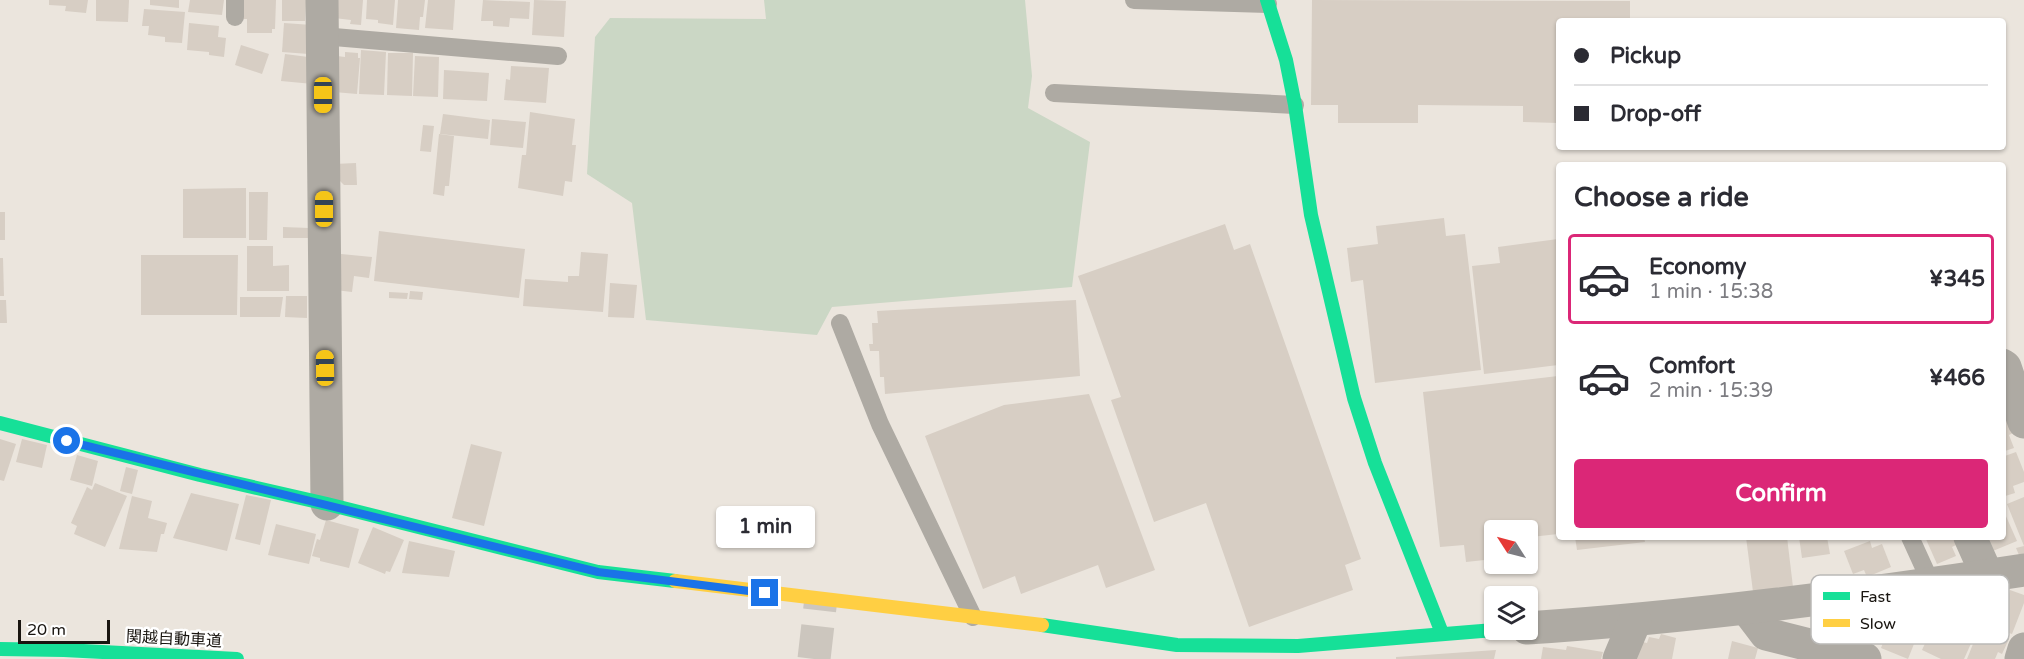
<!DOCTYPE html>
<html lang="en">
<head>
<meta charset="utf-8">
<style>
	:root { --surface:#fff; --page:#f2f2f3; --text:#2b2b33; --muted:#7c7c81; --line:#e1e1e2; --accent:#db2777 }
	body { margin:0; font-family:"Varela Round","Noto Sans JP",sans-serif; background:var(--page); color:var(--text); height:100vh; display:flex; flex-direction:column; font-size:22px; white-space:nowrap }
	* { box-sizing:border-box; margin:0 }
	p { font-size:20px; color:var(--muted) }
	.icon { flex:none; width:33px; height:33px; fill:none; stroke:currentColor; stroke-width:2; stroke-linecap:round; stroke-linejoin:round }
	.map { position:relative; flex:1; overflow:hidden }
	.drawer { position:absolute; left:1556px; top:162px; width:450px; height:378px; display:flex; flex-direction:column; background:var(--surface); border-radius:6px; box-shadow:0 2px 4px #0004 }
	.drawer>* { flex:none }
	.banner { position:absolute; left:1556px; top:18px; width:450px; height:132px; border-radius:6px; box-shadow:0 2px 4px #0004; display:grid; align-content:center; height:132px; padding:0 18px; background:var(--surface) }
	.needle { width:39px; rotate:306deg }
	.tools { position:absolute; left:1484px; top:520px; display:grid; gap:12px }
	.tools a { display:grid; place-items:center; width:54px; height:54px; border-radius:6px; background:var(--surface); box-shadow:0 2px 4px #0004; font-size:30px }
	.scale { position:absolute; left:18px; bottom:15px; width:92px; box-sizing:border-box; padding-left:6px; border:3px solid #191510; border-top:0; font-size:16px; line-height:21px; white-space:nowrap; color:#191510; -webkit-text-stroke:4px #fff; paint-order:stroke }
	.end { position:absolute; width:27px; height:27px; margin:-14px; border:8px solid #1a73e8; background:#fff; box-shadow:0 0 0 3px #fff }
	.from { border-radius:50% }
	.bubble { position:absolute; height:42px; border-radius:6px; background:var(--surface); box-shadow:0 2px 4px #0004; font-size:20px; font-weight:700; line-height:42px; text-align:center }
	.car { position:absolute; width:18px; height:36px; margin:-18px -9px; border-radius:8px; box-shadow:0 0 4px 2px #0007; background:linear-gradient(#f5c518 24%,#345 0 40%,#f5c518 0 76%,#345 0 86%,#f5c518 0) }
	.banner b { display:flex; align-items:center; gap:21px; height:57px; font-size:22px }
	.banner b+b { border-top:2px solid var(--line) }
	.banner i { width:15px; height:15px; background:var(--text) }
	ul { padding:0; list-style:none }
	li { display:flex; align-items:center; gap:18px; height:90px; margin:0 12px 9px; padding:0 6px; border:3px solid transparent; border-radius:6px }
	li div { flex:1 }
	li b { display:block; font-size:22px }
	li em { font-style:normal; font-weight:700 }
	li.current { border-color:var(--accent) }
	li>.icon { width:54px; height:54px; stroke-width:1.5 }
	h2 { padding:0 18px; font-size:27px; line-height:72px }
	.action { display:flex; gap:12px; margin-top:auto; padding:12px 18px }
	.action a { flex:1; height:69px; border-radius:6px; background:var(--accent); color:#fff; font-size:24px; font-weight:700; line-height:69px; text-align:center }
	.map>svg:first-child { display:block }
</style>
</head>
<body>
<div class="map">
<svg width="2024" height="659" viewBox="0 0 2024 659">
	<rect width="100%" height="100%" fill="#ebe5dd"/>
	<!-- green -->
	<path fill="#cbd7c5" d="M764 0H1025L1032 76 1028 108 1090 142 1072 287 832 307 817 335 646 320 632 203 587 174 595 37 610 18 766 19Z"/>
	<!-- building -->
	<g fill="#d7cec4">
		<path d="M49 0H88L86 13 65 11 66 6 49 5Z"/>
		<path d="M96 0H129L128 22 96 21Z"/>
		<path d="M150 0H179V8L150 5Z"/>
		<path d="M190 0H224L222 15 188 12Z"/>
		<path d="M244 0H276L275 29H272V33H247V19H243Z"/>
		<path d="M282 0H309L306 4 305 21H282Z"/>
		<path d="M336 0H363L361 25 350 24 351 20 334 18Z"/>
		<path d="M367 0H395L393 25 378 23V20L366 19Z"/>
		<path d="M398 0H425L423 17H420L419 30 396 28Z"/>
		<path d="M428 0H455L453 30 425 28Z"/>
		<path d="M483 0 530 2 529 19 510 18 509 27 493 26V21H481Z"/>
		<path d="M534 0 566 1 564 37 532 35Z"/>
		<path d="M1312 0 1630 1V21H1558V123L1523 122V106L1418 105V123H1338V105H1311Z"/>
		<path d="M144 9 185 12 182 43 165 42V37L148 35 149 26H142Z"/>
		<path d="M189 23 219 26 218 37 226 38 224 57 209 55V52L187 50Z"/>
		<path d="M284 23 312 25 309 54 282 52Z"/>
		<path d="M241 45 269 54 262 74 235 65Z"/>
		<path d="M361 50 386 52 384 95 359 94Z"/>
		<path d="M345 52 358 53V58H360L357 94 334 92 337 56 345 57Z"/>
		<path d="M388 53H413L412 96 387 95Z"/>
		<path d="M285 54 316 58 313 84 281 81Z"/>
		<path d="M415 56 439 57 438 97 413 96Z"/>
		<path d="M511 66 549 68 546 103 504 100 506 79 510 80Z"/>
		<path d="M444 70 489 73 487 101 443 99Z"/>
		<path d="M530 112 575 119 572 145H576L572 182 565 181 563 196 518 188 522 155H526Z"/>
		<path d="M443 114 490 120 488 139 440 134Z"/>
		<path d="M492 119 526 122 523 148 490 145Z"/>
		<path d="M423 125 434 126 431 152 420 151Z"/>
		<path d="M439 134 454 136 449 186H445L444 196 433 194Z"/>
		<path d="M356 163 357 185H344L334 175V164Z"/>
		<path d="M246 188V238H183V189Z"/>
		<path d="M249 192H268L267 240H249Z"/>
		<rect x="0" y="212" width="5" height="28"/>
		<path d="M1444 218 1446 236 1465 234 1481 370 1375 383 1363 280 1351 282 1347 248 1378 244 1376 226Z"/>
		<path d="M1225 224 1234 250 1250 244 1361 559 1345 565 1353 590 1249 627 1206 503 1154 522 1111 400 1121 397 1078 276Z"/>
		<path d="M283 227 309 228V238H283Z"/>
		<path d="M379 231 525 249 519 298 374 281Z"/>
		<path d="M1558 239V365L1484 374 1472 266 1500 263 1498 247Z"/>
		<path d="M247 246H273V266L289 265V291H247Z"/>
		<path d="M581 252 608 254 603 312 523 306 525 279 568 282V276H579Z"/>
		<path d="M341 254 372 257 369 278 354 276 352 292 335 290Z"/>
		<path d="M141 255H238L237 315H141Z"/>
		<path d="M0 258H3L4 296H0Z"/>
		<path d="M610 283 637 285 634 318 608 317Z"/>
		<path d="M410 291 423 292 422 300 409 299Z"/>
		<path d="M389 292 408 293 407 299 389 298Z"/>
		<path d="M286 296H307V318L285 317Z"/>
		<path d="M240 297H283L280 317H240Z"/>
		<path d="M0 300H6L7 323H0Z"/>
		<path d="M1076 300 1080 376 885 394 884 377H880L879 351H870L869 344H873L872 323H878L877 311Z"/>
		<path d="M1558 376V534L1531 537 1533 554 1527 555V531H1494V559L1466 562 1464 545 1440 547 1423 392Z"/>
		<path d="M1089 394 1155 570 1106 588 1098 565 1021 594 1015 576 983 589 925 436 1004 405Z"/>
		<path d="M2008 411 2015 432 2009 435 2014 448 2002 452V413Z"/>
		<path d="M0 439 16 444 4 481 0 480Z"/>
		<path d="M22 439 47 445 42 468 16 462Z"/>
		<path d="M471 444 502 452 484 526 452 518Z"/>
		<path d="M2016 452 2024 472V482L2013 486 2015 493 2002 497V457Z"/>
		<path d="M77 455 98 461 92 486 70 480Z"/>
		<path d="M126 467 138 470 132 494 120 491Z"/>
		<path d="M95 483 127 496 105 547 74 534 77 526 71 523 87 487 92 490Z"/>
		<path d="M191 493 239 504 227 551 173 538Z"/>
		<path d="M246 495 271 500 260 545 235 539Z"/>
		<path d="M132 496 152 501 148 518 167 523 164 534H161L157 552 119 549Z"/>
		<path d="M2024 497V554L2019 555 2016 548 2024 546 2007 504Z"/>
		<path d="M2005 514 2017 541 1988 553 1981 537H2002V515Z"/>
		<path d="M326 520 359 529 349 568 320 561V558L312 556 317 539 320 540Z"/>
		<path d="M276 524 316 534 309 564 268 555Z"/>
		<path d="M373 527 404 540 390 572 386 571 385 574 358 563Z"/>
		<path d="M1575 537H1644L1645 542 1577 550Z"/>
		<path d="M1746 537H1787L1793 587 1753 592Z"/>
		<path d="M1799 537H1827L1830 554 1802 558Z"/>
		<path d="M1925 537H1957L1960 543 1952 547 1956 556 1937 564Z"/>
		<path d="M409 541 455 551 449 577 402 573Z"/>
		<path d="M1870 541 1872 548 1882 544 1891 567 1867 577 1864 570 1853 574 1844 551Z"/>
		<path d="M1997 589 2009 594 2010 590 2024 595V603L2012 634 1984 624Z"/>
		<path d="M1898 605 1925 616 1908 659 1881 648Z"/>
		<path d="M1866 608 1887 617 1882 630 1876 628 1867 650 1840 639 1850 613 1859 616Z"/>
		<path d="M1935 622 1973 639 1964 659H1941L1922 650Z"/>
		<path d="M1985 630 2009 639 2002 654 1998 652 1995 659H1967L1977 634 1983 636Z"/>
		<path d="M1661 634 1676 638 1672 659H1635L1638 641 1647 643 1649 637 1659 639Z"/>
		<path d="M1732 641 1758 648 1755 659H1728Z"/>
		<path d="M1567 646 1603 652 1601 659H1541L1543 647 1566 650Z"/>
		<path d="M1496 650 1494 659H1396V657Z"/>
	</g>
	<g fill="none" stroke-linecap="round" stroke-linejoin="round">
		<!-- street-tunnel -->
		<path stroke="#ccc6be" stroke-width="33" stroke-dasharray="33 16" stroke-linecap="butt" d="M814 659 821 598"/>
		<!-- lane -->
		<g stroke="#aeaaa3" stroke-width="18">
			<path d="M1134 0 1268 4"/>
			<path d="M235 17V0"/>
			<path d="M322 36 558 56"/>
			<path d="M1054 93 1295 105"/>
			<path d="M840 323 880 424 973 617"/>
			<path d="M1910 537 1931 583"/>
		</g>
		<!-- street -->
		<g stroke="#aeaaa3" stroke-width="33">
			<path d="M322 0 327 504"/>
			<path d="M2002 365 2005 367 2024 422"/>
			<path d="M1970 537 1987 575"/>
			<path d="M1747 609 1766 634 1865 659"/>
			<path d="M1527 628C1694 617 1859 595 2024 570"/>
			<path d="M1619 659 1635 621"/>
			<path d="M2021 659 2024 649"/>
		</g>
		<!-- fast -->
		<g stroke="#16e098" stroke-width="14">
			<path d="M1267 0 1286 60 1295 105 1311 215 1354 398 1375 463 1442 633"/>
			<path d="M0 423 200 475 327 504 598 572 675 581"/>
			<path d="M1042 625 1177 645 1298 646 1494 630"/>
			<path d="M0 649 64 650 237 659"/>
		</g>
		<!-- slow -->
		<path stroke="#ffcf43" stroke-width="14" d="M675 581 1042 625"/>
	</g>
	<g fill="none" stroke-linecap="round" stroke-linejoin="round">
		<!-- route -->
		<path stroke="#1a73e8" stroke-width="8" d="M67 441 598 572 765 593"/>
	</g>
	<g text-anchor="middle" dominant-baseline="central" stroke-width="5" stroke-linejoin="round" paint-order="stroke">
		<!-- street labels -->
		<g font-size="16" fill="#191510" stroke="#fff">
			<text transform="translate(174 639) rotate(3)">関越自動車道</text>
		</g>
	</g>
	<!-- legend -->
	<rect x="1811" y="575" width="198" height="69" rx="9" fill="#fff" stroke="#bab9b7" stroke-width="1.5"/>
	<rect x="1823" y="592" width="27" height="8" fill="#16e098"/>
	<rect x="1823" y="619" width="27" height="8" fill="#ffcf43"/>
	<g font-size="16" fill="#191510">
		<text x="1860" y="602">Fast</text>
		<text x="1860" y="629">Slow</text>
	</g>
</svg>
<div class="tools">
<a><svg class="needle" viewBox="-14 -14 28 28"><path d="M0-13l5 13h-10z" fill="#e53935"/><path d="M0 13l5-13h-10z" fill="#7c7c81"/></svg></a>
<a><svg class="icon" aria-label="layers" viewBox="0 0 24 24"><path d="M12 4l9 5-9 5-9-5zM3 14l9 5 9-5"/></svg></a>
</div>
<div class="scale">20 m</div>
<i class="end from" style="left:67px;top:441px"></i>
<i class="end" style="left:765px;top:593px"></i>
<div class="bubble" style="left:716px;top:506px;width:99px">1 min</div>
<i class="car" style="left:323px;top:95px;rotate:180deg"></i>
<i class="car" style="left:324px;top:209px;rotate:0deg"></i>
<i class="car" style="left:325px;top:368px;rotate:359deg"></i>
<div class="banner">
<b><i class="from"></i>Pickup</b>
<b><i></i>Drop-off</b>
</div>
<section class="drawer">
<h2>Choose a ride</h2>
<ul>
<li class="current"><svg class="icon" aria-label="car" viewBox="0 0 24 24"><path d="M5 17H2v-5l4-1 3-4h7l3 4 3 1v5h-3M9 17h6M6 11h13"/><circle cx="7" cy="17" r="2"/><circle cx="17" cy="17" r="2"/></svg><div><b>Economy</b><p>1 min · 15:38</p></div><em>¥345</em></li>
<li><svg class="icon" aria-label="car" viewBox="0 0 24 24"><path d="M5 17H2v-5l4-1 3-4h7l3 4 3 1v5h-3M9 17h6M6 11h13"/><circle cx="7" cy="17" r="2"/><circle cx="17" cy="17" r="2"/></svg><div><b>Comfort</b><p>2 min · 15:39</p></div><em>¥466</em></li>
</ul>
<div class="action"><a>Confirm</a></div>
</section>
</div>
</body>
</html>
